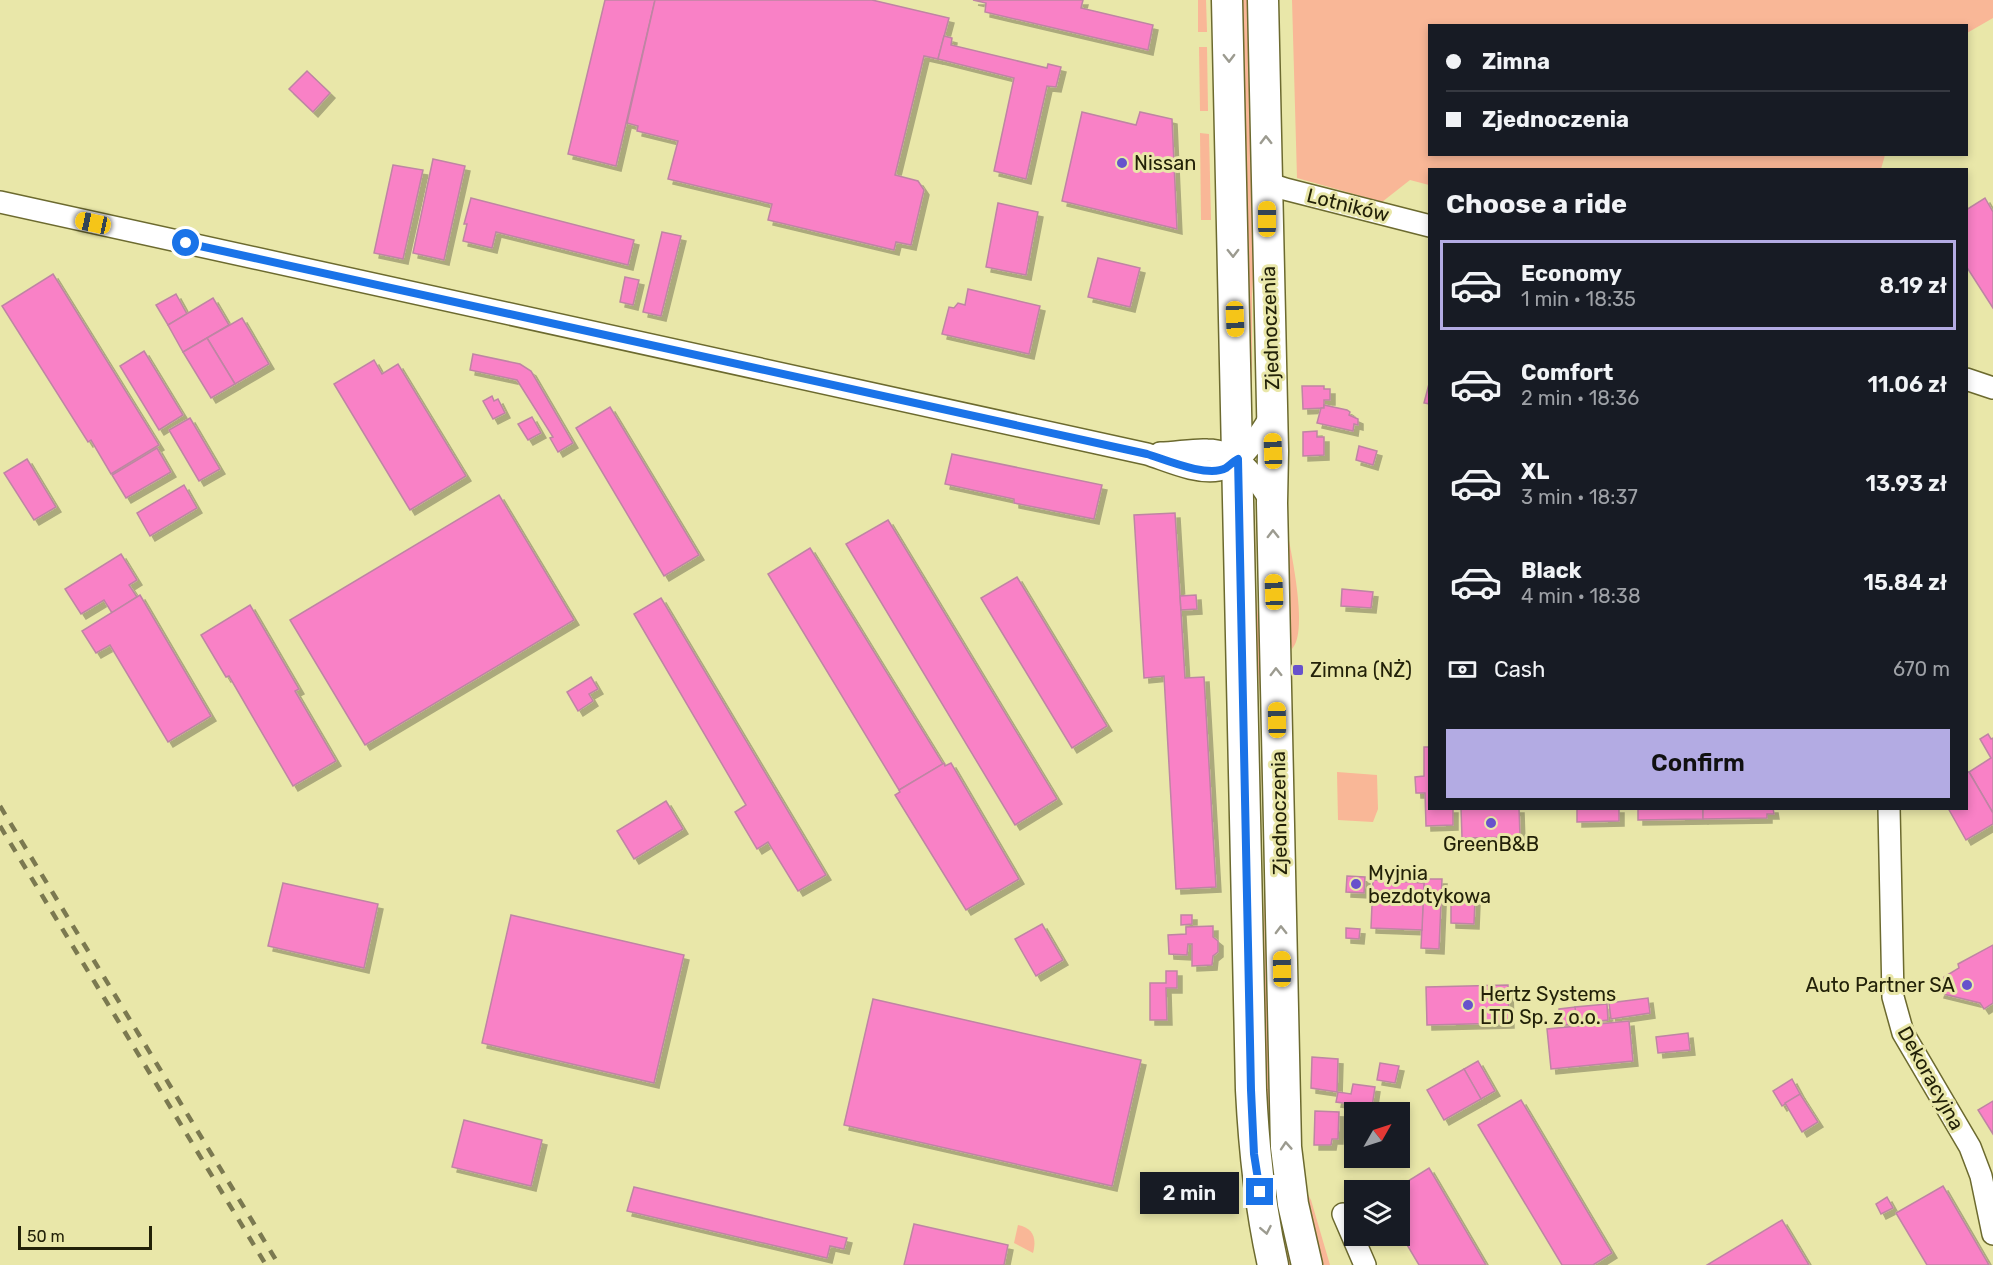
<!DOCTYPE html>
<html lang="en">
<head>
<meta charset="utf-8">
<style>
	:root { --surface:#171b24; --page:#20242c; --text:#f1f3f6; --muted:#9ea1a6; --line:#363941; --accent:#b3abe3 }
	body { margin:0; font-family:Rubik,sans-serif; background:var(--page); color:var(--text); height:100vh; display:flex; flex-direction:column; font-size:22px; white-space:nowrap }
	* { box-sizing:border-box; margin:0 }
	p { font-size:20px; color:var(--muted) }
	.icon { flex:none; width:33px; height:33px; fill:none; stroke:currentColor; stroke-width:2; stroke-linecap:round; stroke-linejoin:round }
	.map { position:relative; flex:1; overflow:hidden }
	.side { position:absolute; left:1428px; top:168px; width:540px; height:642px; display:flex; flex-direction:column; background:var(--surface); border-radius:0px; box-shadow:0 3px 9px #0003 }
	.side>* { flex:none }
	.guide { position:absolute; left:1428px; top:24px; width:540px; height:132px; border-radius:0px; box-shadow:0 3px 9px #0003; display:grid; align-content:center; height:132px; padding:0 18px; background:var(--surface) }
	.needle { width:39px; rotate:51deg }
	.tools { position:absolute; left:1344px; top:1102px; display:grid; gap:12px }
	.tools a { display:grid; place-items:center; width:66px; height:66px; border-radius:0px; background:var(--surface); box-shadow:0 3px 9px #0003; font-size:30px }
	.scale { position:absolute; left:18px; bottom:15px; width:134px; box-sizing:border-box; padding-left:6px; border:3px solid #222108; border-top:0; font-size:16px; line-height:21px; white-space:nowrap; color:#222108; -webkit-text-stroke:4px #e9e7a9; paint-order:stroke }
	.end { position:absolute; width:27px; height:27px; margin:-14px; border:8px solid #1a73e8; background:#fff; box-shadow:0 0 0 3px #fff }
	.from { border-radius:50% }
	.bubble { position:absolute; height:42px; border-radius:0px; background:var(--surface); box-shadow:0 3px 9px #0003; font-size:20px; font-weight:600; line-height:42px; text-align:center }
	.car { position:absolute; width:18px; height:36px; margin:-18px -9px; border-radius:8px; box-shadow:0 0 4px 2px #0007; background:linear-gradient(#f5c518 24%,#345 0 40%,#f5c518 0 76%,#345 0 86%,#f5c518 0) }
	.guide b { display:flex; align-items:center; gap:21px; height:57px; font-size:22px }
	.guide b+b { border-top:2px solid var(--line) }
	.guide i { width:15px; height:15px; background:var(--text) }
	ul { padding:0; list-style:none }
	li { display:flex; align-items:center; gap:18px; height:90px; margin:0 12px 9px; padding:0 6px; border:3px solid transparent; border-radius:0px }
	li div { flex:1 }
	li b { display:block; font-size:22px }
	li em { font-style:normal; font-weight:600 }
	li.selected { border-color:var(--accent) }
	li>.icon { width:54px; height:54px; stroke-width:1.5 }
	h2 { padding:0 18px; font-size:27px; line-height:72px }
	.pay { display:flex; align-items:center; gap:15px; height:66px; padding:0 18px; font-size:22px }
	.pay p { margin-inline-start:auto }
	.button { display:flex; gap:12px; margin-top:auto; padding:12px 18px }
	.button a { flex:1; height:69px; border-radius:0px; background:var(--accent); color:#111; font-size:24px; font-weight:600; line-height:69px; text-align:center }
	.map>svg:first-child { display:block }
</style>
</head>
<body>
<div class="map">
<svg width="1993" height="1265" viewBox="0 0 1993 1265">
	<defs>
		<filter id="shadow"><feDropShadow dx="5" dy="5" stdDeviation="0" flood-color="#0004"/></filter>
	</defs>
	<rect width="100%" height="100%" fill="#e9e7a9"/>
	<!-- green -->
	<g fill="#f9b797">
		<path d="M1198 0H1206L1207 32H1198Z"/>
		<path d="M1237 0H1254L1257 208 1252 296V417L1250 426Z"/>
		<path d="M1292 0H1993V18L1967 33 1966 26H1430V154L1885 155 1881 169 1430 170 1429 185 1410 180 1382 202 1297 178Z"/>
		<path d="M1199 47H1207L1208 111H1200Z"/>
		<path d="M1200 133 1209 134 1211 220H1201Z"/>
		<path d="M1248 515H1255L1256 593 1261 649 1265 802 1262 791 1260 692 1252 612Z"/>
		<path d="M1285 519C1289 544 1310 631 1292 649L1289 639Z"/>
		<path d="M1337 772 1377 775 1378 809 1373 822 1338 820Z"/>
		<path d="M1265 867 1293 1265H1282L1260 1067 1265 990 1264 887Z"/>
		<path d="M1303 1186 1311 1200 1330 1265H1316Z"/>
		<path d="M1018 1225C1033 1228 1037 1238 1033 1253L1014 1243Z"/>
	</g>
	<!-- building -->
	<g fill="#f981c6" stroke="#be85a3" stroke-width="1.5" filter="url(#shadow)">
		<path d="M605 0H655L616 166 568 154Z"/>
		<path d="M655 0H872L949 18 938 59 924 56 895 175 918 181 924 190 911 245 896 242 894 250 768 220 772 204 668 179 678 141 637 131 638 126 627 123Z"/>
		<path d="M973 0H1083L1081 8 1153 25 1148 50 985 12 986 3Z"/>
		<path d="M944 36 952 38 951 45 1047 68 1048 64 1061 67 1056 87 1047 86 1026 179 994 171 1014 78 938 59Z"/>
		<path d="M307 71 330 93 313 112 289 89Z"/>
		<path d="M1082 112 1136 125 1140 112 1172 119 1177 229 1062 201Z"/>
		<path d="M433 159 465 166 444 260 413 253Z"/>
		<path d="M393 165 423 170 403 259 374 253Z"/>
		<path d="M471 198 634 240 628 265 496 232 492 248 463 241 467 224H464Z"/>
		<path d="M1985 198 1993 212V308L1966 266V210Z"/>
		<path d="M998 203 1038 212 1026 275 986 267Z"/>
		<path d="M662 232 681 236 661 316 643 312Z"/>
		<path d="M1098 258 1140 268 1130 307 1088 297Z"/>
		<path d="M53 274 159 445 111 474 91 440 88 442 2 306Z"/>
		<path d="M625 277 639 280 633 305 620 302Z"/>
		<path d="M968 289 1040 306 1029 354 942 334 949 307 954 308 958 303 965 305Z"/>
		<path d="M176 294 187 314 168 325 156 305Z"/>
		<path d="M213 298 229 325 183 352 168 325Z"/>
		<path d="M242 318 269 364 235 384 207 338Z"/>
		<path d="M207 338 235 384 211 398 183 352Z"/>
		<path d="M144 351 183 415 159 430 120 366Z"/>
		<path d="M473 354 520 364 531 371 573 443 558 452 550 438 553 437 517 380 470 370Z"/>
		<path d="M374 360 382 374 398 364 466 476 410 510 334 384Z"/>
		<path d="M1430 380V404L1424 403Z"/>
		<path d="M1302 386H1324V389H1330V400H1324V408L1303 409Z"/>
		<path d="M492 396 494 401 498 399 505 413 493 419 483 401Z"/>
		<path d="M1324 405 1347 410 1350 412 1349 415 1358 419V425L1354 424 1353 431 1317 423 1321 408H1324Z"/>
		<path d="M610 407 699 555 664 576 576 428Z"/>
		<path d="M532 417 541 433 528 440 518 424Z"/>
		<path d="M190 418 220 469 199 481 169 430Z"/>
		<path d="M1317 431V437H1324V455L1303 456V432Z"/>
		<path d="M1359 446 1377 451 1373 465 1356 460Z"/>
		<path d="M157 448 171 472 126 498 112 475Z"/>
		<path d="M952 454 1102 485 1094 519 1014 503V499L945 484Z"/>
		<path d="M27 459 56 507 34 520 4 473Z"/>
		<path d="M184 485 197 508 150 536 137 513Z"/>
		<path d="M499 495 574 620 365 745 290 620Z"/>
		<path d="M1175 513 1185 678 1204 677 1216 887 1176 889 1164 676 1144 678 1134 515Z"/>
		<path d="M888 520 1057 799 1015 825 846 544Z"/>
		<path d="M810 548 943 764 899 790 768 574Z"/>
		<path d="M121 554 137 580 129 585 137 597 112 613 104 600 81 614 65 589Z"/>
		<path d="M1017 577 1107 726 1072 748 981 598Z"/>
		<path d="M1342 589 1373 592 1371 608 1341 606Z"/>
		<path d="M140 595 211 716 168 742 110 645 96 653 82 631Z"/>
		<path d="M1196 595 1197 609 1181 610 1180 596Z"/>
		<path d="M661 598 826 875 798 891 768 842 757 849 735 812 746 805 634 614Z"/>
		<path d="M250 605 299 689 295 691 336 761 293 786 229 676 226 677 201 635Z"/>
		<path d="M591 677 598 689 589 694 593 701 578 711 567 692Z"/>
		<path d="M1988 734 1991 739 1993 738V813L1969 772 1991 758 1980 739Z"/>
		<path d="M1424 747H1430V808H1453V825L1426 826 1425 793H1416L1415 777 1424 776Z"/>
		<path d="M944 763 945 766 951 763 1019 879 966 910 895 795 900 792 899 790Z"/>
		<path d="M1969 772 1993 813V824L1966 840 1948 808H1966V773Z"/>
		<path d="M666 801 683 829 634 859 617 831Z"/>
		<path d="M1461 808H1519L1520 837 1462 838Z"/>
		<path d="M1577 808H1619V821L1577 822Z"/>
		<path d="M1638 808H1703V819L1638 820Z"/>
		<path d="M1703 808H1773L1774 814H1767V818L1703 819Z"/>
		<path d="M1347 876 1365 877 1364 893 1346 892Z"/>
		<path d="M1424 879H1442L1439 949 1421 948Z"/>
		<path d="M1373 880 1424 883 1422 930 1371 928Z"/>
		<path d="M283 883 378 904 364 968 268 946Z"/>
		<path d="M1451 900H1475L1474 924 1451 923Z"/>
		<path d="M511 915 684 955 654 1083 482 1043Z"/>
		<path d="M1181 915H1192V924L1181 925Z"/>
		<path d="M1042 924 1063 960 1036 976 1015 939Z"/>
		<path d="M1213 926V937L1218 941V952L1213 956 1212 965 1192 966V944H1188L1187 955 1169 954 1168 935 1186 934V927Z"/>
		<path d="M1346 928 1360 929 1359 939 1346 938Z"/>
		<path d="M1993 945V1003L1984 1009 1980 1003 1939 993 1944 977 1959 968 1958 964Z"/>
		<path d="M1166 971H1177V988H1166L1167 1020H1150V983H1166Z"/>
		<path d="M1508 985 1509 1023 1427 1025 1426 987Z"/>
		<path d="M1648 998 1650 1013 1611 1019 1609 1003Z"/>
		<path d="M873 999 1141 1060 1112 1186 844 1125Z"/>
		<path d="M1607 1004 1608 1020 1577 1024 1575 1007Z"/>
		<path d="M1575 1007 1577 1024 1560 1025 1559 1009Z"/>
		<path d="M1629 1021 1633 1061 1551 1069 1547 1029Z"/>
		<path d="M1688 1033 1690 1050 1658 1053 1656 1037Z"/>
		<path d="M1312 1057 1338 1059 1337 1092 1311 1088Z"/>
		<path d="M1478 1061 1495 1091 1481 1099 1464 1069Z"/>
		<path d="M1380 1063 1399 1066 1395 1083 1377 1080Z"/>
		<path d="M1464 1069 1481 1099 1444 1120 1427 1090Z"/>
		<path d="M1792 1079 1800 1094 1782 1106 1773 1091Z"/>
		<path d="M1353 1084 1375 1087 1372 1107 1336 1102 1338 1092 1351 1094Z"/>
		<path d="M1800 1094 1818 1122 1802 1132 1785 1103Z"/>
		<path d="M1521 1100 1612 1253 1593 1265H1562L1478 1125Z"/>
		<path d="M1993 1101V1134L1978 1110Z"/>
		<path d="M1315 1111 1339 1112 1338 1139H1332L1331 1145H1314Z"/>
		<path d="M464 1120 542 1140 531 1186 452 1167Z"/>
		<path d="M1429 1168 1432 1173 1486 1265H1419L1400 1233V1191H1392Z"/>
		<path d="M1943 1186 1989 1265H1927L1896 1213Z"/>
		<path d="M634 1187 847 1238 844 1249 830 1246 827 1258 627 1211Z"/>
		<path d="M1887 1197 1893 1208 1881 1214 1876 1204Z"/>
		<path d="M1782 1220 1809 1265H1707Z"/>
		<path d="M914 1224 1008 1245 1004 1265H904Z"/>
	</g>
	<g fill="none" stroke-linecap="round" stroke-linejoin="round">
		<defs>
			<g id="street">
				<path d="M1267 183 1285 189 1430 226"/>
				<path d="M0 202 1147 454C1169 461 1196 474 1219 470 1241 466 1262 431 1272 414"/>
				<path d="M1966 379 1993 388"/>
				<path d="M1160 453C1175 453 1193 449 1207 450 1240 450 1256 478 1272 503"/>
				<path d="M1889 808 1893 997 1903 1033 1970 1147 1981 1176 1993 1234"/>
				<path d="M1343 1214 1365 1265"/>
			</g>
			<g id="secondary">
				<path d="M1227 0 1251 1090C1254 1150 1260 1207 1273 1265"/>
				<path d="M1263 0 1273 451 1272 503 1286 1147 1293 1204 1307 1265"/>
			</g>
		</defs>
		<!-- street casing -->
		<use href="#street" stroke="#6c6a2f" stroke-width="24"/>
		<!-- secondary casing -->
		<use href="#secondary" stroke="#6c6a2f" stroke-width="33"/>
		<!-- street -->
		<use href="#street" stroke="#fff" stroke-width="21"/>
		<!-- secondary -->
		<use href="#secondary" stroke="#fff" stroke-width="30"/>
		<!-- rail -->
		<g stroke="#7b7950" stroke-width="4.5" stroke-dasharray="10 10" stroke-linecap="butt">
			<path d="M0 806 279 1265"/>
			<path d="M0 826 266 1265"/>
		</g>
	</g>
	<!-- one-way arrows -->
	<defs><path id="oneway-chevron" d="M-2-3.5L2.5 0L-2 3.5" fill="none" stroke-width="1.6" stroke-linecap="round" stroke-linejoin="round" transform="scale(1.5)"/></defs>
	<g stroke="#9c9b90">
		<use href="#oneway-chevron" transform="translate(1229 58) rotate(89)"/>
		<use href="#oneway-chevron" transform="translate(1266 140) rotate(-91)"/>
		<use href="#oneway-chevron" transform="translate(1233 253) rotate(89)"/>
		<use href="#oneway-chevron" transform="translate(1273 534) rotate(-91)"/>
		<use href="#oneway-chevron" transform="translate(1276 672) rotate(-91)"/>
		<use href="#oneway-chevron" transform="translate(1281 930) rotate(-91)"/>
		<use href="#oneway-chevron" transform="translate(1286 1146) rotate(-94)"/>
		<use href="#oneway-chevron" transform="translate(1266 1230) rotate(79)"/>
	</g>
	<g fill="none" stroke-linecap="round" stroke-linejoin="round">
		<!-- route -->
		<path stroke="#1a73e8" stroke-width="8" d="M186 243 1147 454C1166 460 1208 478 1226 468 1230 465 1234 461 1238 459L1251 1090 1254 1154 1260 1192"/>
	</g>
	<!-- markers -->
	<g fill="#6752cc" stroke="#e9e7a9" stroke-width="2">
		<circle cx="1122" cy="163" r="6"/>
		<rect x="1292" y="664" width="12" height="12" rx="3"/>
		<circle cx="1491" cy="823" r="6"/>
		<circle cx="1356" cy="884" r="6"/>
		<circle cx="1967" cy="985" r="6"/>
		<circle cx="1468" cy="1005" r="6"/>
	</g>
	<g text-anchor="middle" dominant-baseline="central" stroke-width="6" stroke-linejoin="round" paint-order="stroke">
		<!-- poi labels -->
		<g font-size="20" fill="#222108" stroke="#e9e7a9" text-anchor="start">
			<text x="1134" y="163">Nissan</text>
			<text x="1310" y="670">Zimna (NŻ)</text>
			<text x="1491" y="844" text-anchor="middle">GreenB&amp;B</text>
			<text x="1368" y="873">Myjnia<tspan x="1368" dy="23">bezdotykowa</tspan></text>
			<text x="1955" y="985" text-anchor="end">Auto Partner SA</text>
			<text x="1480" y="994">Hertz Systems<tspan x="1480" dy="23">LTD Sp. z o.o.</tspan></text>
		</g>
		<!-- street labels -->
		<g font-size="20" fill="#222108" stroke="#e9e7a9">
			<text transform="translate(1348 205) rotate(14)">Lotników</text>
			<text transform="translate(1270 328) rotate(-92)">Zjednoczenia</text>
			<text transform="translate(1279 813) rotate(-91)">Zjednoczenia</text>
			<text transform="translate(1931 1078) rotate(61)">Dekoracyjna</text>
		</g>
	</g>
</svg>
<div class="tools">
<a><svg class="needle" viewBox="-14 -14 28 28"><path d="M0-13l5 13h-10z" fill="#e53935"/><path d="M0 13l5-13h-10z" fill="#9ea1a6"/></svg></a>
<a><svg class="icon" aria-label="layers" viewBox="0 0 24 24"><path d="M12 4l9 5-9 5-9-5zM3 14l9 5 9-5"/></svg></a>
</div>
<div class="scale">50 m</div>
<i class="end from" style="left:186px;top:243px"></i>
<i class="end" style="left:1260px;top:1192px"></i>
<div class="bubble" style="left:1140px;top:1172px;width:99px">2 min</div>
<i class="car" style="left:1267px;top:219px;rotate:0deg"></i>
<i class="car" style="left:93px;top:223px;rotate:282deg"></i>
<i class="car" style="left:1235px;top:319px;rotate:178deg"></i>
<i class="car" style="left:1273px;top:451px;rotate:358deg"></i>
<i class="car" style="left:1274px;top:592px;rotate:358deg"></i>
<i class="car" style="left:1277px;top:720px;rotate:359deg"></i>
<i class="car" style="left:1282px;top:969px;rotate:359deg"></i>
<div class="guide">
<b><i class="from"></i>Zimna</b>
<b><i></i>Zjednoczenia</b>
</div>
<section class="side">
<h2>Choose a ride</h2>
<ul>
<li class="selected"><svg class="icon" aria-label="car" viewBox="0 0 24 24"><path d="M5 17H2v-5l4-1 3-4h7l3 4 3 1v5h-3M9 17h6M6 11h13"/><circle cx="7" cy="17" r="2"/><circle cx="17" cy="17" r="2"/></svg><div><b>Economy</b><p>1 min · 18:35</p></div><em>8.19 zł</em></li>
<li><svg class="icon" aria-label="car" viewBox="0 0 24 24"><path d="M5 17H2v-5l4-1 3-4h7l3 4 3 1v5h-3M9 17h6M6 11h13"/><circle cx="7" cy="17" r="2"/><circle cx="17" cy="17" r="2"/></svg><div><b>Comfort</b><p>2 min · 18:36</p></div><em>11.06 zł</em></li>
<li><svg class="icon" aria-label="car" viewBox="0 0 24 24"><path d="M5 17H2v-5l4-1 3-4h7l3 4 3 1v5h-3M9 17h6M6 11h13"/><circle cx="7" cy="17" r="2"/><circle cx="17" cy="17" r="2"/></svg><div><b>XL</b><p>3 min · 18:37</p></div><em>13.93 zł</em></li>
<li><svg class="icon" aria-label="car" viewBox="0 0 24 24"><path d="M5 17H2v-5l4-1 3-4h7l3 4 3 1v5h-3M9 17h6M6 11h13"/><circle cx="7" cy="17" r="2"/><circle cx="17" cy="17" r="2"/></svg><div><b>Black</b><p>4 min · 18:38</p></div><em>15.84 zł</em></li>
</ul>
<div class="pay"><svg class="icon" aria-label="cash" viewBox="0 0 24 24"><path d="M3 7h18v10H3z"/><circle cx="12" cy="12" r="2"/></svg>Cash<p>670 m</p></div>
<div class="button"><a>Confirm</a></div>
</section>
</div>
</body>
</html>
